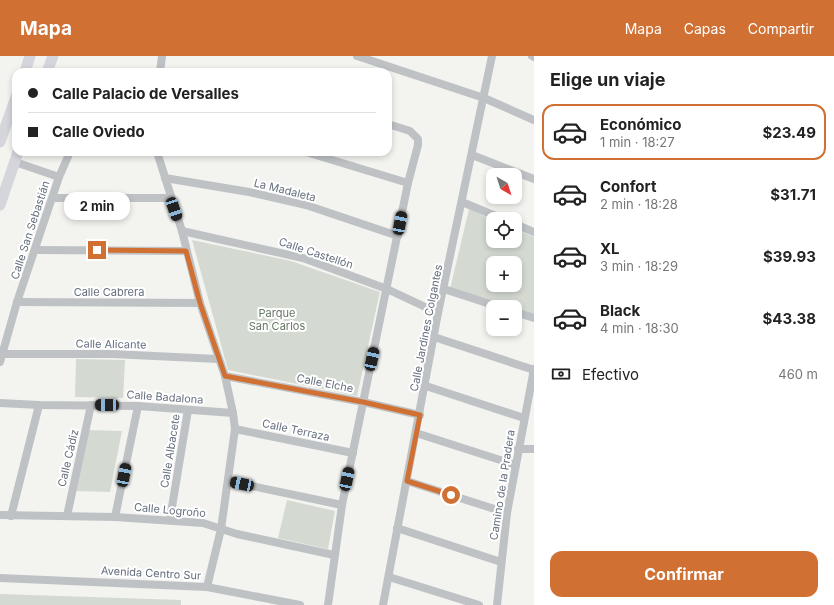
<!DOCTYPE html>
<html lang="es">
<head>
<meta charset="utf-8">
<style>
	:root { --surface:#fff; --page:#f2f2f2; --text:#222; --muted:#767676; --line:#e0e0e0; --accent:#d17033 }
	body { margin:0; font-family:Inter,sans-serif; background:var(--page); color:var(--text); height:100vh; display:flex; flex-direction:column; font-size:15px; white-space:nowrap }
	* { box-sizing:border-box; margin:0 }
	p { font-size:13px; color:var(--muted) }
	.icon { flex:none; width:22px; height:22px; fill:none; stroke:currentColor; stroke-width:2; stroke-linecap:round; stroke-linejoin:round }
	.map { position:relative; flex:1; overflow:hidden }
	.side { display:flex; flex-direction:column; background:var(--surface); width:300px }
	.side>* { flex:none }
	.top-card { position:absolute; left:12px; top:12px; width:380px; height:88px; border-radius:12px; box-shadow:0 2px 6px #0003; display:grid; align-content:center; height:88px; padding:0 16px; background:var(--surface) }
	.needle { width:26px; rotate:141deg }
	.buttons { position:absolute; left:486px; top:112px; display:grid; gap:8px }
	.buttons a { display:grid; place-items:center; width:36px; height:36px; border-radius:8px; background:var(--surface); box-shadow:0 2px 6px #0003; font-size:20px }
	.end { position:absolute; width:18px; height:18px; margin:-9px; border:5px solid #d17033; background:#fff; box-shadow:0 0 0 2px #fff }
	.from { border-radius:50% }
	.bubble { position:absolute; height:28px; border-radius:12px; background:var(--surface); box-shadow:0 2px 6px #0003; font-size:13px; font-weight:700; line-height:28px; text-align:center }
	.car { position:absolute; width:12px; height:24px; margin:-12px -6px; border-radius:5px; box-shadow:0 0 3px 1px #0007; background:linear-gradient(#222 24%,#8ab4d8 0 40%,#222 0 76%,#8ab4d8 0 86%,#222 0) }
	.top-card b { display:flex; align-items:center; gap:14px; height:38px; font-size:15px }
	.top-card b+b { border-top:1px solid var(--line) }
	.top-card i { width:10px; height:10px; background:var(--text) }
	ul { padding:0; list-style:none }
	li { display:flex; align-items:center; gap:12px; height:56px; margin:0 8px 6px; padding:0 8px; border:2px solid transparent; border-radius:12px }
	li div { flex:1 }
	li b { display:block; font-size:15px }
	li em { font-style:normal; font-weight:700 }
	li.current { border-color:var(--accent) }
	li>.icon { width:36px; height:36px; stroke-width:1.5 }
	h2 { padding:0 16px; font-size:18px; line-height:48px }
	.pay { display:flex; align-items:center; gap:10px; height:44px; padding:0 16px; font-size:15px }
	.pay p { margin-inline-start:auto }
	.primary-button { display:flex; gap:8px; margin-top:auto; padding:8px 16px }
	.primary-button a { flex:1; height:46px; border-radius:12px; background:var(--accent); color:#fff; font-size:16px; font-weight:700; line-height:46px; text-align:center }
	header { display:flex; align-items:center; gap:24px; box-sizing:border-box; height:56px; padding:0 20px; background:var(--accent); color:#fff }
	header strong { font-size:19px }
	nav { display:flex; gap:22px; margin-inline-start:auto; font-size:14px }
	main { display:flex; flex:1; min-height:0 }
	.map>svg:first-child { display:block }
</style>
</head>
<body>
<header>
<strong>Mapa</strong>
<nav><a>Mapa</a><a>Capas</a><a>Compartir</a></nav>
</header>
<main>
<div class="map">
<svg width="534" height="549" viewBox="0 0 534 549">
	<rect width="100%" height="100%" fill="#f3f4f0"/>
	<!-- green -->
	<g fill="#d4dad2" fill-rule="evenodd">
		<path d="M469 153 493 164V185H515V173L534 181V259L515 253V251H509L450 233ZM493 207H515V229H493Z"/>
		<path d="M192 184 291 205 380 236 357 340 228 314Z"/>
		<path d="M76 303 125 304 123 342 75 341Z"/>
		<path d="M88 374 122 375 110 436 75 435Z"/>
		<path d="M287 444 335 455 328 493 278 482Z"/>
		<path d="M0 538 181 544V549H0Z"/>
	</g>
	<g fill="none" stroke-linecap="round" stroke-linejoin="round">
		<!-- minor -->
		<g stroke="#bfc2c5" stroke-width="8">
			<path d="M357 0 484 42 534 64"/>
			<path d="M532 0 534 1"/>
			<path d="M160 16 162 0"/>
			<path d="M157 96 182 175 200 247 225 320 233 357 235 373 221 473 207 531"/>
			<path d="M306 96 408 127"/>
			<path d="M472 99 534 123"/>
			<path d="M15 106 59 121"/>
			<path d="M165 122 249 136 306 149 398 180"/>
			<path d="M53 142H170"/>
			<path d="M462 146 503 163"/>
			<path d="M515 168 534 176"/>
			<path d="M182 175 303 202 387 233 438 257"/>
			<path d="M36 194 186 195"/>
			<path d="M444 233 499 251"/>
			<path d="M17 246 200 247"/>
			<path d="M515 256 534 262"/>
			<path d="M434 281 534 314"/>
			<path d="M3 298H112L218 303"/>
			<path d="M0 306 17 246 59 121 70 96"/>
			<path d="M225 320 363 346 420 359"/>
			<path d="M426 330 524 362"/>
			<path d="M0 347 39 349 138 350 233 357"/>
			<path d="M235 373 353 397"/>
			<path d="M416 377 516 409"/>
			<path d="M518 393H534"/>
			<path d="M228 425 342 449"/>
			<path d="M407 425 507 457"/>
			<path d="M0 459 115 461 203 467 237 478 334 499"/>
			<path d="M11 460 39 349"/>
			<path d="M67 460 91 349"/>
			<path d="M115 461 138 350"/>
			<path d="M170 463 188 354"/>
			<path d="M397 472 501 506"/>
			<path d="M389 521 479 549"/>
			<path d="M0 522 207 531 300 549"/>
			<path d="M328 549 342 449 408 127 418 89V83L410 75 388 68"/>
			<path d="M383 549 438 257 492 0"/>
			<path d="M497 549 507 457 534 313"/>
		</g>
		<!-- secondary -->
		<g stroke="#d4d6db" stroke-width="11">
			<path d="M25 16 30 0"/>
			<path d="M47 16 53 0"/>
			<path d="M0 86 16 41"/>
			<path d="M0 149 18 96"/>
		</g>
	</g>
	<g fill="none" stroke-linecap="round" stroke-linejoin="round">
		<!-- route -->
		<path stroke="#d17033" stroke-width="5" d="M97 194 186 195 200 247 225 320 363 346 420 359 407 425 451 439"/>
	</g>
	<g text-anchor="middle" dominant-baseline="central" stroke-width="4" stroke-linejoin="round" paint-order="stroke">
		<!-- street labels -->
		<g font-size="11" fill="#656f7e" stroke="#fff">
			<text transform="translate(285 134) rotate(14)">La Madaleta</text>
			<text transform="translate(30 174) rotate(-72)">Calle San Sebastián</text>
			<text transform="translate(316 197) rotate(18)">Calle Castellón</text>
			<text x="109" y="236">Calle Cabrera</text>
			<text transform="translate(426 272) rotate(-79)">Calle Jardines Colgantes</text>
			<text transform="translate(111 288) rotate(1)">Calle Alicante</text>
			<text transform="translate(325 327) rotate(11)">Calle Elche</text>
			<text transform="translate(165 341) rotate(4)">Calle Badalona</text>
			<text transform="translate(296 374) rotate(12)">Calle Terraza</text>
			<text transform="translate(170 395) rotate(-81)">Calle Albacete</text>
			<text transform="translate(68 402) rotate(-77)">Calle Cádiz</text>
			<text transform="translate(502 429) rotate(-81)">Camino de la Pradera</text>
			<text transform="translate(170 454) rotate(5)">Calle Logroño</text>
			<text transform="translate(151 517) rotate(3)">Avenida Centro Sur</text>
		</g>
		<!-- park labels -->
		<g font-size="11" fill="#647664" stroke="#fff">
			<text x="277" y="257">Parque<tspan x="277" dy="13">San Carlos</tspan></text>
		</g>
	</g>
</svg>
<div class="buttons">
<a><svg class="needle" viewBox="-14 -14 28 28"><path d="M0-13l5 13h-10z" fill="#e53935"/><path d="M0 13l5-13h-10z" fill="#767676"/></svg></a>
<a><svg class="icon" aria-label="locate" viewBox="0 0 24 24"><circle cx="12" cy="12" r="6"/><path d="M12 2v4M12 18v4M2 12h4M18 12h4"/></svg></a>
<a>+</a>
<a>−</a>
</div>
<i class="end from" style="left:451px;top:439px"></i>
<i class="end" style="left:97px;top:194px"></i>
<div class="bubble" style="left:64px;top:136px;width:66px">2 min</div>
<i class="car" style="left:174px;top:153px;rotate:161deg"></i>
<i class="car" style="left:400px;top:167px;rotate:11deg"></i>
<i class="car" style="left:372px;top:303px;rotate:12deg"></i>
<i class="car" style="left:107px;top:349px;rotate:271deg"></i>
<i class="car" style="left:124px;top:419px;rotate:11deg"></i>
<i class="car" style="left:347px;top:423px;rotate:12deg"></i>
<i class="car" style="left:242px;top:428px;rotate:282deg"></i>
<div class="top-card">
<b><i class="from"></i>Calle Palacio de Versalles</b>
<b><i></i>Calle Oviedo</b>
</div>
</div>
<section class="side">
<h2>Elige un viaje</h2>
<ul>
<li class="current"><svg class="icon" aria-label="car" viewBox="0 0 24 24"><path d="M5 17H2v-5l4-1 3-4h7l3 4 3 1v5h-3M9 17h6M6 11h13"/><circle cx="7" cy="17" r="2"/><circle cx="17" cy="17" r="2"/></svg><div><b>Económico</b><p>1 min · 18:27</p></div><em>$23.49</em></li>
<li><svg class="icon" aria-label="car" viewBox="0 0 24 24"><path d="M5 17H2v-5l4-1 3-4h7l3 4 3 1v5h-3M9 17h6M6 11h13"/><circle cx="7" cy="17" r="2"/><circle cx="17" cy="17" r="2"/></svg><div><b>Confort</b><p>2 min · 18:28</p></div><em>$31.71</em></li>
<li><svg class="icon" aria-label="car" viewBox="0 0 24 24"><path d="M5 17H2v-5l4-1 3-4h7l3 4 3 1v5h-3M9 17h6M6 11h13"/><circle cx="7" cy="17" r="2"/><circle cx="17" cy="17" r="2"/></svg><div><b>XL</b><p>3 min · 18:29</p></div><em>$39.93</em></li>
<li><svg class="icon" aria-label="car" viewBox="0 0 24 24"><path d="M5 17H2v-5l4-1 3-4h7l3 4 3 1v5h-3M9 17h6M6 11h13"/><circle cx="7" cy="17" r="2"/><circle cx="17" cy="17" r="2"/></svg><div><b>Black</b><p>4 min · 18:30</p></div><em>$43.38</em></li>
</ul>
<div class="pay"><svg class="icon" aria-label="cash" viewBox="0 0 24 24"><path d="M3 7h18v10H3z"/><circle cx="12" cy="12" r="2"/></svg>Efectivo<p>460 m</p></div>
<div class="primary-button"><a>Confirmar</a></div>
</section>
</main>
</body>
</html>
